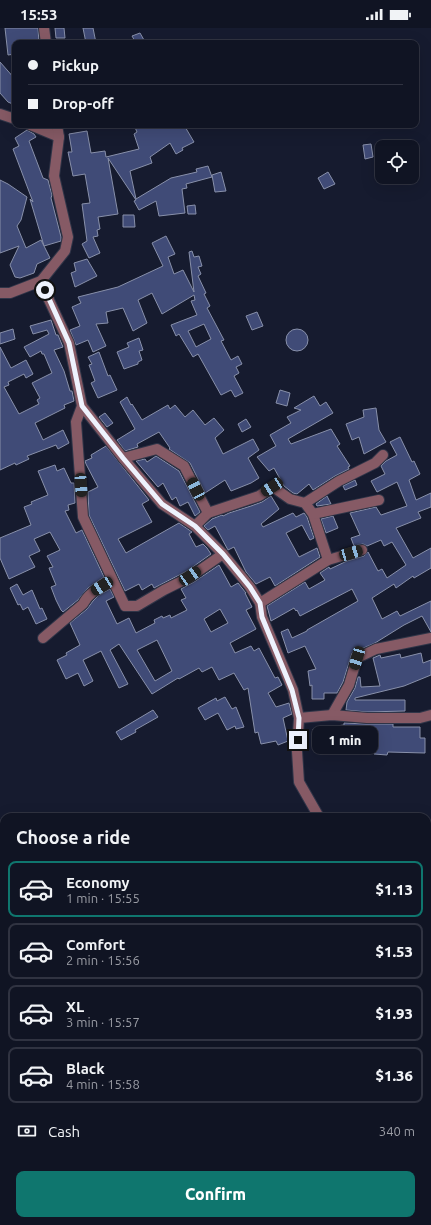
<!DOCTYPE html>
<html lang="en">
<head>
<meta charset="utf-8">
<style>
	:root { --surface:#101423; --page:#191d2b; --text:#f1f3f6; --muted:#9c9ea6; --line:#303341; --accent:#0f766e }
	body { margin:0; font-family:Ubuntu,sans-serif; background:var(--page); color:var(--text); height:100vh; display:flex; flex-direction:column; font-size:15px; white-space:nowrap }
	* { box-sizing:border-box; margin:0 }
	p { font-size:13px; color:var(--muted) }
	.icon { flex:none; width:22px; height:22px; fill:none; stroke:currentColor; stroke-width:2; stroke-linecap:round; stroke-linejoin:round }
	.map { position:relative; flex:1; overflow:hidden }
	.panel { position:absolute; left:0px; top:785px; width:431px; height:412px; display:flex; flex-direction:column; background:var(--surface); border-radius:12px 12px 0 0; box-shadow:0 4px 16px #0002,0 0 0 1px var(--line) }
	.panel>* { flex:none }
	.hud { position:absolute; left:12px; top:12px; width:407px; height:88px; border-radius:8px; box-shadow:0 4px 16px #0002,0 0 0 1px var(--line); display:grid; align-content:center; height:88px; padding:0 16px; background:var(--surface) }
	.buttons { position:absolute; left:375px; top:112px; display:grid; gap:8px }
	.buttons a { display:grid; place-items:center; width:44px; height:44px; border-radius:8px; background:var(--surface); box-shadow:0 4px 16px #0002,0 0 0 1px var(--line); font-size:20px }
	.end { position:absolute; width:18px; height:18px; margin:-9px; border:5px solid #eef2fd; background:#111; box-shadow:0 0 0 2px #111 }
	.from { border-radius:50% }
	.bubble { position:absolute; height:28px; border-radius:8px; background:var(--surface); box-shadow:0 4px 16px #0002,0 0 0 1px var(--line); font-size:13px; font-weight:800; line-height:28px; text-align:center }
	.car { position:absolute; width:12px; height:24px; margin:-12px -6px; border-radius:5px; box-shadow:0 0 3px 1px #0007; background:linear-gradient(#222 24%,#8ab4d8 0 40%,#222 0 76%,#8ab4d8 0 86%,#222 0) }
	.hud b { display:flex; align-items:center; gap:14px; height:38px; font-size:15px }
	.hud b+b { border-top:1px solid var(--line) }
	.hud i { width:10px; height:10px; background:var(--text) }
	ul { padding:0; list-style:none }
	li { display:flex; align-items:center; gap:12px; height:56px; margin:0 8px 6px; padding:0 8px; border:2px solid var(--line); border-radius:8px }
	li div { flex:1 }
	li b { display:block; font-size:15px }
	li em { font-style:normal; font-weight:800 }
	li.selected { border-color:var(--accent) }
	li>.icon { width:36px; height:36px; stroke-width:1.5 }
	h2 { padding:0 16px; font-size:18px; line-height:48px }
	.pay { display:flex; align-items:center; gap:10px; height:44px; padding:0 16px; font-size:15px }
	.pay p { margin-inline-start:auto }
	.primary-button { display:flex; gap:8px; margin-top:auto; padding:8px 16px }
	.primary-button a { flex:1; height:46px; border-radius:8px; background:var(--accent); color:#fff; font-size:16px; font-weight:800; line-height:46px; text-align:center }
	.status { display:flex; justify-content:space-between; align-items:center; height:28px; padding:0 20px; background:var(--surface); direction:ltr }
	.status svg { height:11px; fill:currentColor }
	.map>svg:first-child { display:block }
</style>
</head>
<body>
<div class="status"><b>15:53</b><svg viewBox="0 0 49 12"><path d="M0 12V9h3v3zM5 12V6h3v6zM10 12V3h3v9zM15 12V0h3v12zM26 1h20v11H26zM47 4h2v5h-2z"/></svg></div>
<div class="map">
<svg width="431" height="1197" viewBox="0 0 431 1197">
	<rect width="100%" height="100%" fill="#161b2f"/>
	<!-- building -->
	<g fill="#404b77" stroke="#8890aa" fill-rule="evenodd">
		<path d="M5 0H38L39 15H15V26L8 27Z"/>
		<path d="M55 0H64L65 10H56Z"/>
		<path d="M83 0H93L96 15H86Z"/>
		<path d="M140 5 144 12 136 15 132 8Z"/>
		<path d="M0 34 15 51V77L8 74 0 65Z"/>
		<path d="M134 97H184L194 114 182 120 183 122 176 126 170 115 150 129 152 135 130 143 136 171 171 150 197 144 196 141 208 138 212 149 186 156 187 160 182 161 185 185 159 188 156 173 139 182 134 173 136 172 108 130 118 186 98 189 100 201 97 202 98 208 93 209 100 225 89 230 82 216 87 213 82 176 90 175 85 146 73 148 68 124H72L69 106 87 103 91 125 105 123 106 129 139 121 134 106 137 104Z"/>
		<path d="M27 102 34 106 36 109 29 113 43 150 48 152 49 156 52 167 51 170 61 209V213L44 218 30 171 33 174 13 121 19 118 15 110Z"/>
		<path d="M371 116 373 129 365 131 363 117Z"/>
		<path d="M221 144 226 163 215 164 212 147Z"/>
		<path d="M328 144 335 156 324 161 318 150Z"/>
		<path d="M0 152 8 156 27 169 21 192 17 198 26 220 41 212 50 230 37 236 34 245 20 250 15 249 10 237 19 218 0 225Z"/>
		<path d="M195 177 196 186H188L187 178Z"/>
		<path d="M123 187H134L135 199H123Z"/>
		<path d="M166 208 175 226 168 229 174 246 183 242 194 264 189 224 192 223 194 229 199 228 202 238 198 239 201 246 198 248 206 265 204 266 210 278 207 280 224 312 221 313 231 332 238 328 242 336 236 339 239 345 234 348 243 365 235 369 231 362 221 367 198 326 193 329 179 306 176 308 171 297 197 287 191 273 195 272 194 267 162 286 152 265 138 272 147 295 133 303 123 280 106 284 108 295 96 296 106 318 93 324 88 312 76 317 70 302 80 298 72 279 81 275 78 269 118 259 163 238 152 215ZM204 296 211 311 196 319 188 303Z"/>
		<path d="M87 231 97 248 75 259 71 245 76 243 74 235Z"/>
		<path d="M257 284 263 298 252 302 246 288Z"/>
		<path d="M51 292 56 307H58L63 319 54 322 64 343 70 363H72L74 373 64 377 65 380 35 395 43 412 63 402 69 415 58 421 56 417 27 428 29 431 16 437 15 435 0 442V319L11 340 26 332 33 346 26 350 24 346 8 354 9 357 4 359 19 386 39 376 37 372 40 370 32 355 52 345 44 326H42L41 323 30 329 24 319 49 306 47 302 33 306 30 298Z"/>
		<circle cx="297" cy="312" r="11"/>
		<path d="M13 301 15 311 0 316V305Z"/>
		<path d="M139 310 143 322 139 323 142 332 138 334V336L124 341 117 324 129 319 127 315Z"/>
		<path d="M99 324 108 348 110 347 117 362 98 370 91 355 95 353 89 337 92 336 88 329Z"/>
		<path d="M280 362 290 365 287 378 276 375Z"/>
		<path d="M314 368 320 378 326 374 333 385 288 411 291 416 331 401 340 416 337 418 350 438 348 439 349 441 335 448 313 462 309 456 297 466 293 465 284 458 274 440 269 443 257 429 276 418 270 407 291 395 287 389 301 382 294 380Z"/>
		<path d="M127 369 131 377 132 376 142 392 168 377 170 381 175 377 185 389 193 382 205 397 214 390 224 402 215 410 223 426 253 411 259 422 248 430 259 450 251 455 231 463 225 452 205 465 190 435 169 421 170 420 159 404 137 416 138 419 125 423 117 412 135 401 120 374Z"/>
		<path d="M376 380 379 402 386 414 364 426 359 409 352 412 346 396 364 389 363 382Z"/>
		<path d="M105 385 113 395 107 399 99 389Z"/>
		<path d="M246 391 251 399 242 404 238 396Z"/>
		<path d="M400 409 412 434 414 433 420 446 409 452 416 472 431 465V479L418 484 421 490 396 500 413 530 431 520V540L414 550 413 548 396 560 394 556 372 570 382 591 397 583 400 588 431 573V604L422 588 404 597 375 615 352 625 343 654 337 665H324V671H312V657L310 658 308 643 316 641 305 618 288 625 281 604 288 601 292 610 307 603V602L358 573 352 561 300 588 297 582 296 583 294 580 271 593 267 578 305 554 309 561 325 552 320 545 329 539 330 541 347 533 364 528 368 524 378 543 382 541 387 550 406 537 392 514 384 518 381 512 367 518 363 516 354 518 351 510 360 507 350 485 376 479 381 487 407 478 397 454 377 464 371 453 385 446 381 438 386 433 397 427 390 414Z"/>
		<path d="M106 418 149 472 142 476 152 494 118 511 126 525 179 495 192 504 189 506 196 519 203 516 207 520 211 526 187 543 154 560 152 556 142 562 139 556 125 563 89 487 88 464 98 459 86 436 85 433 92 430 91 427Z"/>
		<path d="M156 428 179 443 200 484 195 488 188 474 180 478 176 469 172 472 163 455 158 459 136 433 145 431 147 434Z"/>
		<path d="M55 437 57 443 64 440 71 455H74L75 475 68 477 69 482 65 483 76 505 82 502 104 549 88 560 78 572 63 584 61 582 56 572 51 559 56 557 49 540 53 539 47 528 60 522 50 504 34 511 40 523 29 528 35 539 9 551 0 530V510L31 497 24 479 32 476 31 474 48 467 38 443Z"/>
		<path d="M355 452 357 457 345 462 343 458Z"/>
		<path d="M271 468 279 481 261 496 263 499 293 485 296 489 304 485 307 489 314 510 310 512 302 497 286 505 299 529 317 520 320 529 275 558 270 549 256 556 246 544 234 519 228 522 215 498 208 502 204 498 212 491 222 487 223 488 229 485 251 478 262 474Z"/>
		<path d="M327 468 331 476 317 478 316 476Z"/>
		<path d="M333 488 338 500 326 505 321 491Z"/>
		<path d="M219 537 231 559 238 555 246 565H245L252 579 246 582 256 601 230 615 235 625 251 618 254 623 259 620 275 650 278 649 282 657 268 665 276 679 289 675 292 686 283 690 288 713 278 717 276 713 261 716 258 704 255 705 248 660 244 662 234 645 219 652 212 639 202 644 199 640 179 651 178 650 152 666 119 616 110 622 128 656 119 660 101 623 83 632 93 653 84 658 78 645 66 651 57 632 67 627 66 625 80 617 70 595 87 581 93 573 99 567 110 561 114 569 106 573 117 596 129 590 136 605 155 595 154 592 162 588 163 590 170 587 171 590 187 582 181 572 186 570 181 561 194 554ZM220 581 228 595 211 604 204 591ZM157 612 172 643 155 653 137 622Z"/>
		<path d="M17 556 23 567 32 562 40 581 42 580 47 591 36 596 28 579 23 582 20 576 18 577 10 560Z"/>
		<path d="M421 625 423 635 431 632V647L404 658 355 670V672H405V683L367 684 346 682 347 674 355 660 358 649H360L361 659 380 658 373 630 380 627 381 630 400 626 401 630Z"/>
		<path d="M225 669 232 681 236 679 244 699 236 701 235 698 227 702 218 685 205 692 198 680 216 670 217 673Z"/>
		<path d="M153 682 158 689 135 702 136 704 121 712 116 704Z"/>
		<path d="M344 695 366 696H393V699H420V710H425V725L388 724 387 727 374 726 375 712H352V716H338V713L315 716 313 701 344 697Z"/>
	</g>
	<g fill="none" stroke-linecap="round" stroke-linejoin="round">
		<defs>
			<g id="minor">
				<path d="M44 0 46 15"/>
				<path d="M0 86 15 91"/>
				<path d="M30 97 59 109"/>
				<path d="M41 253 49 272 69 315 82 378 123 430 162 476 195 498 223 526 250 559 260 575 262 589 293 662 299 690"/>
				<path d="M0 265H10L41 253 65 223 68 209 54 148 59 109 57 97"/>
				<path d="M82 378 76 394 83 489 125 578H137L164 562 190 549 223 526"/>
				<path d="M123 430 157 421 184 438 208 485 195 498"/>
				<path d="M305 475 339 453 375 435 383 427"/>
				<path d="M208 485 259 468 273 459 290 471 305 475 313 486 328 532"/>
				<path d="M313 486 379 472"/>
				<path d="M260 575 328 532 362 522"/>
				<path d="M43 610 83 576C89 564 101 559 112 552"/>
				<path d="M332 687 349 657 357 630 376 621 431 610"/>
				<path d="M319 789 299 754 297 723 299 690 332 687 367 690H420L431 687"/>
				<path d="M385 1193 389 1197"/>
				<path d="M251 1197 259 1193"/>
			</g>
		</defs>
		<!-- minor casing -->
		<use href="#minor" stroke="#303548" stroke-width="12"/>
		<!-- minor -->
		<use href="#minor" stroke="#865a65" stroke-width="10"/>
	</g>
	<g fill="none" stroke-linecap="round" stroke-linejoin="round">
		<!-- route -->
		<path stroke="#eef2fd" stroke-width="5" d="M45 262 69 315 82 378 123 430 162 476 195 498 223 526 250 559 260 575 262 589 292 662 299 690 298 712"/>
	</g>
</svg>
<div class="buttons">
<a><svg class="icon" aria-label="locate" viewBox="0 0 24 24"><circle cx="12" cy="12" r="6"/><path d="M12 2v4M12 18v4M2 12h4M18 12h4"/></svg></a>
</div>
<i class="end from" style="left:45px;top:262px"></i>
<i class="end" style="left:298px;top:712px"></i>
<div class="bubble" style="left:312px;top:698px;width:66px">1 min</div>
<i class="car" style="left:81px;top:457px;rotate:176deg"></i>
<i class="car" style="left:272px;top:459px;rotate:237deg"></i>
<i class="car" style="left:196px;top:461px;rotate:333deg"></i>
<i class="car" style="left:351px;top:525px;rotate:74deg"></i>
<i class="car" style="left:190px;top:548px;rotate:56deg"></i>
<i class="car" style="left:102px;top:558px;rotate:238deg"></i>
<i class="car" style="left:357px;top:630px;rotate:197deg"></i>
<div class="hud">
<b><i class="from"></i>Pickup</b>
<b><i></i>Drop-off</b>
</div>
<section class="panel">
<h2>Choose a ride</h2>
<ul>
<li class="selected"><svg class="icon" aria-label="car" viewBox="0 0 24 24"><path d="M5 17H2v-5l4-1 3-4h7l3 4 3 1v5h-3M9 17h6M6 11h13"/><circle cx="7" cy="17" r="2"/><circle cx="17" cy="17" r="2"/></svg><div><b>Economy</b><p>1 min · 15:55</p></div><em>$1.13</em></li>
<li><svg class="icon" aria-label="car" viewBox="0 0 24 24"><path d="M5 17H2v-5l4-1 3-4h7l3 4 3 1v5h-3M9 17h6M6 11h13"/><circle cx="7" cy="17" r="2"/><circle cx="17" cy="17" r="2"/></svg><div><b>Comfort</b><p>2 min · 15:56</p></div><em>$1.53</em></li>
<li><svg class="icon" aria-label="car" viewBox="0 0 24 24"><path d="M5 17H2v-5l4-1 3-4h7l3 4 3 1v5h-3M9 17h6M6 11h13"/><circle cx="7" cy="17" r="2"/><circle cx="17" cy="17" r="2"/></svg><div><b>XL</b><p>3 min · 15:57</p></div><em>$1.93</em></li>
<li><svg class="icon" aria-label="car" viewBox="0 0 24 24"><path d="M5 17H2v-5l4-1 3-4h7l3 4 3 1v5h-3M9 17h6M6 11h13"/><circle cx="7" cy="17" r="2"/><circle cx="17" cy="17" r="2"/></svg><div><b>Black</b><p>4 min · 15:58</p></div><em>$1.36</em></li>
</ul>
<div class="pay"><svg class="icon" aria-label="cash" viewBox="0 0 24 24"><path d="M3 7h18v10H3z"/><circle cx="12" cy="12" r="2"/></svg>Cash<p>340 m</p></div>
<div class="primary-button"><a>Confirm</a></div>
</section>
</div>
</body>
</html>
